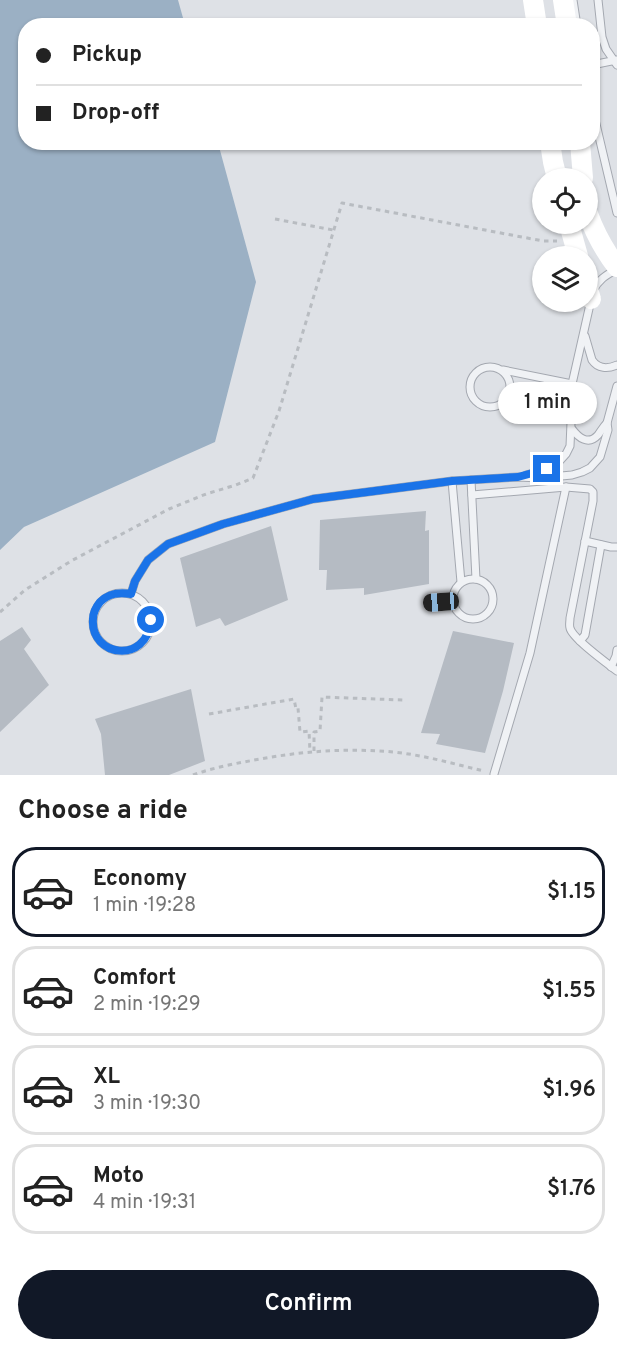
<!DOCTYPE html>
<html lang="en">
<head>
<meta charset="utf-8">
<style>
	:root { --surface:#fff; --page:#f6f6f6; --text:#222; --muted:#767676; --line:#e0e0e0; --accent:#111827 }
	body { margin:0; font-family:Overpass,sans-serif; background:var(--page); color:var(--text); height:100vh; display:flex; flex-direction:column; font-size:22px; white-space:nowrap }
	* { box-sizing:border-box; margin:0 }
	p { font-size:20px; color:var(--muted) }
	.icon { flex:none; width:33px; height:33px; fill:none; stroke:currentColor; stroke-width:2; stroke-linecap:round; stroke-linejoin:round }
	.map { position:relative; height:775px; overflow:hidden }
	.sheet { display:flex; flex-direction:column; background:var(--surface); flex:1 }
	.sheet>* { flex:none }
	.guide { position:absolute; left:18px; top:18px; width:582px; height:132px; border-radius:24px; box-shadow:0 2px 4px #0004; display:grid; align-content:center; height:132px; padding:0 18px; background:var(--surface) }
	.fabs { position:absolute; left:532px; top:168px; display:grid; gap:12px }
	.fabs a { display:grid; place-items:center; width:66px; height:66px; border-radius:50%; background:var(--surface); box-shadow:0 2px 4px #0004; font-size:30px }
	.end { position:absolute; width:27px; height:27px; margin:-14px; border:8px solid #1a73e8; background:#fff; box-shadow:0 0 0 3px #fff }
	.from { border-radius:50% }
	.bubble { position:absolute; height:42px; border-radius:21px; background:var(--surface); box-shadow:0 2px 4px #0004; font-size:20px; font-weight:600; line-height:42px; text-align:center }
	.car { position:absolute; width:18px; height:36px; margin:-18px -9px; border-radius:8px; box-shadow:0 0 4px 2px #0007; background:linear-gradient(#222 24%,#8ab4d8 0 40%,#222 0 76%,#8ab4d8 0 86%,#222 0) }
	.guide b { display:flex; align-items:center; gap:21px; height:57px; font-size:22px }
	.guide b+b { border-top:2px solid var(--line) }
	.guide i { width:15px; height:15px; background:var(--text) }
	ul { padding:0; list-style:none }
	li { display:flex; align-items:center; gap:18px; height:90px; margin:0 12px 9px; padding:0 6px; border:3px solid var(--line); border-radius:24px }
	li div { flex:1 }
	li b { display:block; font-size:22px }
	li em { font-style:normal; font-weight:600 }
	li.active { border-color:var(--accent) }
	li>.icon { width:54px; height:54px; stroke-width:1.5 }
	h2 { padding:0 18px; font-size:27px; line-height:72px }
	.action { display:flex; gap:12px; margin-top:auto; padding:12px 18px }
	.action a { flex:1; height:69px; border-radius:36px; background:var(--accent); color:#fff; font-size:24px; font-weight:600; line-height:69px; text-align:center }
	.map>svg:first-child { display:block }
</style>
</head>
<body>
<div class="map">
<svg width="617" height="775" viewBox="0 0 617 775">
	<rect width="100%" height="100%" fill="#dee1e6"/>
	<!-- water -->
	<path fill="#9bb0c4" d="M0 0H178L185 25 26 26V142L218 143 256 282 215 442 24 527 0 550Z"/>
	<!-- building -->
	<g fill="#b5bbc3">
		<path d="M426 511 425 531 429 530V584L364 595V588L326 590 327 570H319L320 520Z"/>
		<path d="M271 526 288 600 225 626 220 618 196 627 180 558Z"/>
		<path d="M22 627 31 640 24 649 49 685 0 732V641Z"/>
		<path d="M453 631 514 643 503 691 485 753 436 744 440 734 421 733Z"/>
		<path d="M191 689 205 761 169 775H105L101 734 95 719Z"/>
	</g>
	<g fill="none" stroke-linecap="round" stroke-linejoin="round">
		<defs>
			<g id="lane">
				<path d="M573 0 577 26"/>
				<path d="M598 0 602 37 606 49 617 65"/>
				<path d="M592 65 617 60"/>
				<path d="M592 107 617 213"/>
				<path d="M585 336 592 360C598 369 608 369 617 365"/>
				<circle cx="490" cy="387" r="20"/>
				<path d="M503 370 572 384"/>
				<path d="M510 392 569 402"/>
				<path d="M572 429C578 437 588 446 598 435 601 431 603 427 607 423"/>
				<path d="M526 475 547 469 556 465 566 454 570 446 571 423 568 409 572 384 593 291C598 280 606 275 617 269"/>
				<path d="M471 480 476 579"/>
				<path d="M452 481 461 582"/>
				<path d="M472 495 566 487 590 489 593 492V501L570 618C570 622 569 625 570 628 572 638 608 664 617 671"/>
				<path d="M585 541 611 547H617"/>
				<circle cx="473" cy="599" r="20"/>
				<circle cx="122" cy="622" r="29"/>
				<path d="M131 594 135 581 148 560 168 544 223 524 313 499 452 481 518 477 540 478 572 475 582 472 590 468 600 457 608 430 607 423 617 386"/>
				<path d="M428 603 453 601"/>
				<path d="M580 641 585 635 601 545"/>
				<path d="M611 667 616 656 617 650"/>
				<path d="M494 774 530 653 566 487"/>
			</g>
		</defs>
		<!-- lane casing -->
		<use href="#lane" stroke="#a4a8b0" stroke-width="9"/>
		<!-- path -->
		<g stroke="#b8bcc1" stroke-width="3" stroke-dasharray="4.5 4.5" stroke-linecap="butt">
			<path d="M275 219 333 230"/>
			<path d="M0 612 25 590 71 561 169 509 206 494 236 485 253 478 279 411 342 203 543 241H557"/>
			<path d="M209 714 294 699 296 709 298 708 300 732 309 731 310 752"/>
			<path d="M314 751V732L320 731 322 697 403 700"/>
			<path d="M193 775C215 767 238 763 260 759 304 751 349 748 393 752 424 755 454 764 484 771"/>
		</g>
		<!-- lane -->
		<use href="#lane" stroke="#f0f2f5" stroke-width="7"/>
		<!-- secondary -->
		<g stroke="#fff" stroke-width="20">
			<path d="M533 0 537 26"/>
			<path d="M563 0 567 26"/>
			<path d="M550 142 553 162 557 178"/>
			<path d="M580 142 583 178"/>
			<path d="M588 214C595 233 604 250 617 267"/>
			<path d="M569 224 578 256"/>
			<path d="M588 289 591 299"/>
		</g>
	</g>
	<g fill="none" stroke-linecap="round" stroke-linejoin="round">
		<!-- route -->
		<path stroke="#1a73e8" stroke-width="8" d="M151 620C147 665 90 657 93 619 93 613 96 607 100 602 109 593 119 592 131 594L135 581 148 560 168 544 223 524 313 499 452 481 518 477 547 469"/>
	</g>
</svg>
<div class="fabs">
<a><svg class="icon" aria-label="locate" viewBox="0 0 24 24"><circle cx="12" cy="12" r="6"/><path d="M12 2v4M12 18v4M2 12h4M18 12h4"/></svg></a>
<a><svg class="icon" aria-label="layers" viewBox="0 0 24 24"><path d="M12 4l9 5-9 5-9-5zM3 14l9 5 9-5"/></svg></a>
</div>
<i class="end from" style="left:151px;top:620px"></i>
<i class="end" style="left:547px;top:469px"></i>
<div class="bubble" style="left:498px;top:382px;width:99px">1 min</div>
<i class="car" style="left:441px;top:602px;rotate:266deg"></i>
<div class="guide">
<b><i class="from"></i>Pickup</b>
<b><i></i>Drop-off</b>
</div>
</div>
<section class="sheet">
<h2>Choose a ride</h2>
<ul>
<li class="active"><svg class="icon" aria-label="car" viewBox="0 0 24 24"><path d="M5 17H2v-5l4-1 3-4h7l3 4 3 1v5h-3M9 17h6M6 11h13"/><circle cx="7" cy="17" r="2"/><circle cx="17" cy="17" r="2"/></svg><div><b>Economy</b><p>1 min · 19:28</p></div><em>$1.15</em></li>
<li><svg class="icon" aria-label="car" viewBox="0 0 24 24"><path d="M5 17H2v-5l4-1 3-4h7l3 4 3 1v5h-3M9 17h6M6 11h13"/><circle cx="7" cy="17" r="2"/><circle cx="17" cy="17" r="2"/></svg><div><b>Comfort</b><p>2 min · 19:29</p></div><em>$1.55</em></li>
<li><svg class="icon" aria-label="car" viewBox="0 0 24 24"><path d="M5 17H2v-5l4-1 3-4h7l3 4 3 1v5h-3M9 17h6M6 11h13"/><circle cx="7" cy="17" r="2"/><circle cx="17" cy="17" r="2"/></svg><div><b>XL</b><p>3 min · 19:30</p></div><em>$1.96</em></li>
<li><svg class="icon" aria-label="car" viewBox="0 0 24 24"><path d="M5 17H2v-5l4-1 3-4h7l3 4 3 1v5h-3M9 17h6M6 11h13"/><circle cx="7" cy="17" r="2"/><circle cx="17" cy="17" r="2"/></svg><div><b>Moto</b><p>4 min · 19:31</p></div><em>$1.76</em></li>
</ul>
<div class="action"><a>Confirm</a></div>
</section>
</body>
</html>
